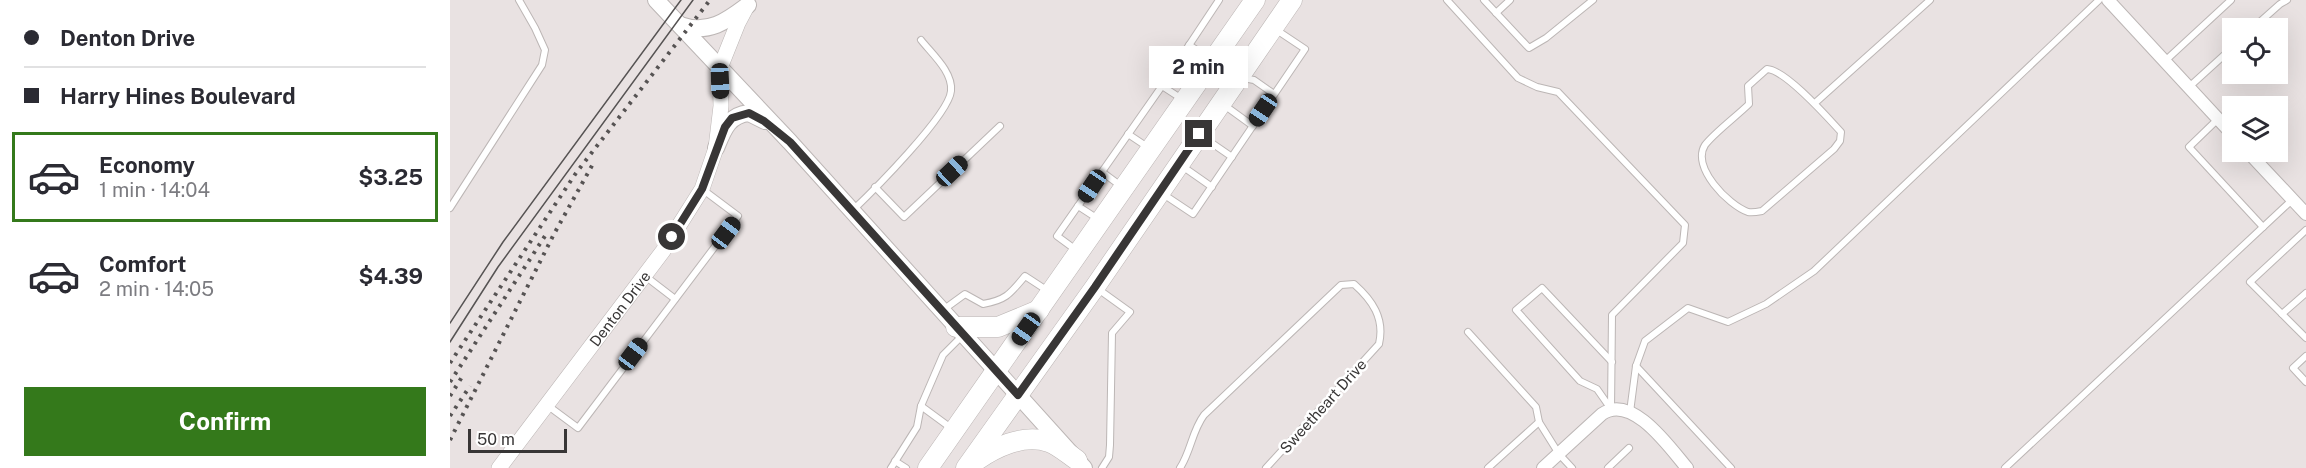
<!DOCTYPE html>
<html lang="en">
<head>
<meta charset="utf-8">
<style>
	:root { --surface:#fff; --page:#f2f2f3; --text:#2b2b33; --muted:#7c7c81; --line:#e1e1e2; --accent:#34791b }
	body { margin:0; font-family:"Public Sans",sans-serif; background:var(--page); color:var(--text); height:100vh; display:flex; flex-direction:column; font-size:22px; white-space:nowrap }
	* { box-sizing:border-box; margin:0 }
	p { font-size:20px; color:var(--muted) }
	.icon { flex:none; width:33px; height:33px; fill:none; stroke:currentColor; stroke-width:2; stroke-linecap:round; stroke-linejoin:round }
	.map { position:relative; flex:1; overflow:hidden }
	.sheet { display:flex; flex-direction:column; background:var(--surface); width:450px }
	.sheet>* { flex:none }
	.hud { display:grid; align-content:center; height:132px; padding:0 24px; background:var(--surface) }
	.tools { position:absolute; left:1772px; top:18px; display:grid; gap:12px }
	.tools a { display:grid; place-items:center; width:66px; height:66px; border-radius:0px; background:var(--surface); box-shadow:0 6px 24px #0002; font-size:30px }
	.scale { position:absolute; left:18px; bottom:15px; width:99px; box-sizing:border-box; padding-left:6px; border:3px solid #383636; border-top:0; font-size:16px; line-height:21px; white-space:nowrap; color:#383636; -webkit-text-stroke:4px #fff; paint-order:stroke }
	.end { position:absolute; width:27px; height:27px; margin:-14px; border:8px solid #383636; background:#fff; box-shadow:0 0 0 3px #fff }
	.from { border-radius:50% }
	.bubble { position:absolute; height:42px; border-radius:0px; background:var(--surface); box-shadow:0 6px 24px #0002; font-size:20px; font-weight:700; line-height:42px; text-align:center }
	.car { position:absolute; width:18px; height:36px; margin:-18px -9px; border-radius:8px; box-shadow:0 0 4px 2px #0007; background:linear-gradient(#222 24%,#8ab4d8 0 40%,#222 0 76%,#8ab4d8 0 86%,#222 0) }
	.hud b { display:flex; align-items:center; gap:21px; height:57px; font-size:22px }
	.hud b+b { border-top:2px solid var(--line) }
	.hud i { width:15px; height:15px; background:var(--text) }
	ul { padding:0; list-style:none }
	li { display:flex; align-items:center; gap:18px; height:90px; margin:0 12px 9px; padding:0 12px; border:3px solid transparent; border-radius:0px }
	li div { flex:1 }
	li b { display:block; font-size:22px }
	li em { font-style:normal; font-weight:700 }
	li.on { border-color:var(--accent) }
	li>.icon { width:54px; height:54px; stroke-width:1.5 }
	.cta { display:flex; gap:12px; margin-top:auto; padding:12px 24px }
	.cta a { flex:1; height:69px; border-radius:0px; background:var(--accent); color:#fff; font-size:24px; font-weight:700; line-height:69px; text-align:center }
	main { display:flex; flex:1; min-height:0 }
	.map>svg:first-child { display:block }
</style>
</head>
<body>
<main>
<section class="sheet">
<div class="hud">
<b><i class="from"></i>Denton Drive</b>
<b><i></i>Harry Hines Boulevard</b>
</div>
<ul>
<li class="on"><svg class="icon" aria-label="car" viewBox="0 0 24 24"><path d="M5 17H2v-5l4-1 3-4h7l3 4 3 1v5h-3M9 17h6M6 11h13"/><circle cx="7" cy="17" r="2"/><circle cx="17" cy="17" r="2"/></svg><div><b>Economy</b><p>1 min · 14:04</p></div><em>$3.25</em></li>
<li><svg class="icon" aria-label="car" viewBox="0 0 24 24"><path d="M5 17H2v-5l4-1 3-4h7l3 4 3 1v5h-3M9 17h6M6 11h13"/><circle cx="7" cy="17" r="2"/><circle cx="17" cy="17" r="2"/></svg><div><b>Comfort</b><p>2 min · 14:05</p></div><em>$4.39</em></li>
</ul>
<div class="cta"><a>Confirm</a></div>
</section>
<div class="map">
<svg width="1856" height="468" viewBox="0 0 1856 468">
	<rect width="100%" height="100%" fill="#e9e2e2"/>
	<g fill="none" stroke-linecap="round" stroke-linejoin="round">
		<defs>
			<g id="service">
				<path d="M997 0 1068 78 1087 87 1108 92 1235 225 1233 243 1162 315 1161 409"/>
				<path d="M1034 0 1079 48 1096 38 1143 0"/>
				<path d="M1046 13 1060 0"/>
				<path d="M1803 28 1830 4 1837 0"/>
				<path d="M739 45 761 59"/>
				<path d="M1715 61 1781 0"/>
				<path d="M1317 69C1336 70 1378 118 1391 132L1390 141 1384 149 1312 211C1307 212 1302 213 1298 212 1278 205 1241 167 1255 145 1264 133 1288 115 1299 104L1298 86Z"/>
				<path d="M793 78 804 80 824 94"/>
				<path d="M712 86 732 99"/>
				<path d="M1739 87 1782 48"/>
				<path d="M1365 103 1480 0"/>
				<path d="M774 105 803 126"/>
				<path d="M1768 119 1739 147 1813 227"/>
				<path d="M678 134 699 148"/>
				<path d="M753 137 782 157"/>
				<path d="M732 166 762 187"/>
				<path d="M652 172 671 186"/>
				<path d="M425 187 454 217 550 126"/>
				<path d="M713 194 743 214 855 49 825 29"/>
				<path d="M628 206 648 219"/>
				<path d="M0 208 92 65 95 50 85 28 69 0"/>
				<path d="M402 211C422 192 499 115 501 91 503 72 482 54 471 40"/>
				<path d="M1856 230 1800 282 1832 314 1856 293"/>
				<path d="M626 250 607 236 712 86 769 0"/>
				<path d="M195 276 225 299"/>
				<path d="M648 289 680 312 662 333 660 445 659 457 652 468"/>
				<path d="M493 310 515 294 533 304C556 300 560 294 575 276L598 291"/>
				<path d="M1832 314 1856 338"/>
				<path d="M1018 332 1086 407 1089 422"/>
				<path d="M1856 356 1843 368 1856 382"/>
				<path d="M1186 366 1281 468"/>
				<path d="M97 405 128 428 288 216 252 189"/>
				<path d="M471 406 501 428"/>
				<path d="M1161 409 1147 389 1130 381 1066 310 1092 288 1162 362"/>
				<path d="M1180 412 1186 366 1195 341 1238 308 1278 322 1316 304 1364 271 1649 0"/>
				<path d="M445 461 456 468"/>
				<path d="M441 468 467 427 471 406 493 355 512 336"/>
				<path d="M730 468C741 451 742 431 754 415L891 285 904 284C922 300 935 318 929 344L816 468"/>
				<path d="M1038 468 1089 422 1109 454 1122 468"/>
				<path d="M1158 468 1179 448"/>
				<path d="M1555 468 1842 200"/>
			</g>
			<g id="minor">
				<path d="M1658 0 1782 134"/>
				<path d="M1798 152 1856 214"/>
				<path d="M1093 468 1152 414C1182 393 1220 448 1237 468"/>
			</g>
			<g id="tertiary">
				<path id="s1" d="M49 468 213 251 252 189 266 148 271 106 270 68 288 23 297 6"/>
			</g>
			<g id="secondary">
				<path d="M206 0 340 142 634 468"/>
				<path d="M230 25C258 35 277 21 298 5"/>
				<path d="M266 148C273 131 278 115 299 113L315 121"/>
			</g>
			<g id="primary">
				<path d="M506 327H548L589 310"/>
				<path d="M523 463C543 448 573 433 599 442 608 445 618 454 627 460"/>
				<path d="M478 468 805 0"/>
				<path d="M516 468 645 287 842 0"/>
			</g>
		</defs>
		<!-- service casing -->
		<use href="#service" stroke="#bcb6b5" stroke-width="8"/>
		<!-- minor casing -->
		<use href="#minor" stroke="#bcb6b5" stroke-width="14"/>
		<!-- tertiary casing -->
		<use href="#tertiary" stroke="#bcb6b5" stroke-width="16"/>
		<!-- secondary casing -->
		<use href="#secondary" stroke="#bcb6b5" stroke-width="18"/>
		<!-- primary casing -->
		<use href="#primary" stroke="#bcb6b5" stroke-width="21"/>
		<!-- service -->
		<use href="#service" stroke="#fff" stroke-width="6"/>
		<!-- minor -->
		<use href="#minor" stroke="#fff" stroke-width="12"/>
		<!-- tertiary -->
		<use href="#tertiary" stroke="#fff" stroke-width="15"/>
		<!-- secondary -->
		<use href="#secondary" stroke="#fff" stroke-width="16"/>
		<!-- primary -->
		<use href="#primary" stroke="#fff" stroke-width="20"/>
		<!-- tram -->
		<g stroke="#565353" stroke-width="1.5">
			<path d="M0 323 53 242 231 0"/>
			<path d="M0 342 48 267 243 0"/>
		</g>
		<!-- rail -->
		<g stroke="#565353" stroke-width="4" stroke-dasharray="3 6" stroke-linecap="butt">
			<path d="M0 363 126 173 260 0"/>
			<path d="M0 382 95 236"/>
			<path d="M0 396 12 377"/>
			<path d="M0 416 20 386"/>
			<path d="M0 440 104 234 144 162"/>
		</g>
	</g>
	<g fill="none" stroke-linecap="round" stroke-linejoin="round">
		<!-- route -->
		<path stroke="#383636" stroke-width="8" d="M222 237 252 189 275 127 282 118 299 113 314 121 340 142 568 395 645 287 749 134"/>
	</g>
	<g text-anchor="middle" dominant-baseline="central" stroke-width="5" stroke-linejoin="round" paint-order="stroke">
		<!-- street labels -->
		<g font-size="15" fill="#383636" stroke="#fff">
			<text stroke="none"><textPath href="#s1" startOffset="200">Denton Drive</textPath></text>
			<text transform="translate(873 406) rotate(-48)">Sweetheart Drive</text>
		</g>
	</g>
</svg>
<div class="tools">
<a><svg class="icon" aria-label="locate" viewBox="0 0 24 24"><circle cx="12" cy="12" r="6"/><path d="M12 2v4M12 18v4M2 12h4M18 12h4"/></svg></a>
<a><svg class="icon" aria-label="layers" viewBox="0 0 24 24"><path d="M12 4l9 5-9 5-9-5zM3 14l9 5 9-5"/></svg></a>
</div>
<div class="scale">50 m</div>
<i class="end from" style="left:222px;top:237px"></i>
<i class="end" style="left:749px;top:134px"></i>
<div class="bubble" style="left:699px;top:46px;width:99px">2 min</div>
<i class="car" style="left:270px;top:81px;rotate:178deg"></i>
<i class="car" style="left:813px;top:110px;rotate:214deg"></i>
<i class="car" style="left:502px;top:171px;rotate:47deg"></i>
<i class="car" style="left:642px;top:186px;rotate:214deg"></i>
<i class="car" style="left:276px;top:233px;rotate:37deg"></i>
<i class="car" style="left:576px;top:329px;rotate:215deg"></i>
<i class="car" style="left:183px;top:354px;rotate:37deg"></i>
</div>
</main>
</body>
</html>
